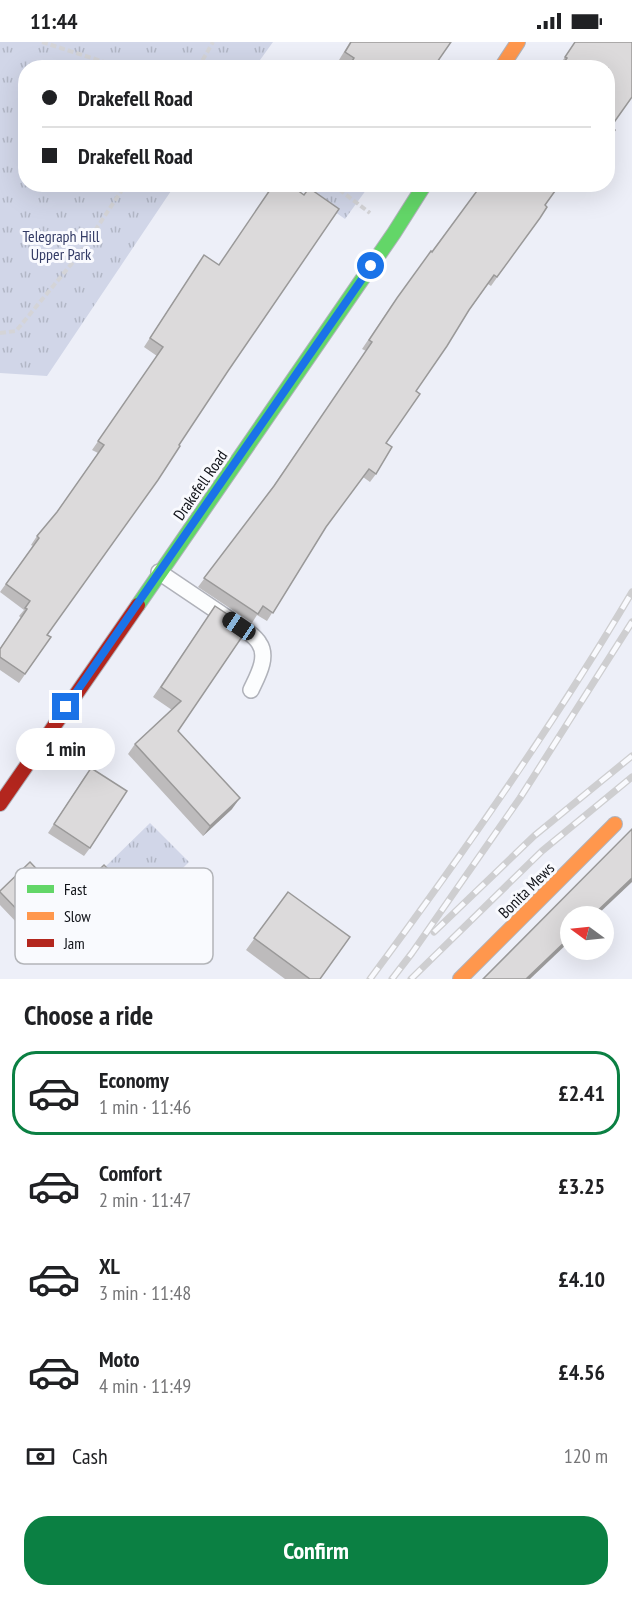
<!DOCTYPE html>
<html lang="en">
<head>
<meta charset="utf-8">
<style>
	:root { --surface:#fff; --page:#f2f2f2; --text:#202124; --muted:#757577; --line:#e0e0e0; --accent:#0b8043 }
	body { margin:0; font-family:"PT Sans Narrow",sans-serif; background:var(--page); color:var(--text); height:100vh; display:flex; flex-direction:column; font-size:22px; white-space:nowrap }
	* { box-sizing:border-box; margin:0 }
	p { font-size:20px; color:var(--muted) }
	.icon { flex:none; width:33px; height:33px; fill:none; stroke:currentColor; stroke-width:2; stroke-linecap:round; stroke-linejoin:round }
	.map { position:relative; height:937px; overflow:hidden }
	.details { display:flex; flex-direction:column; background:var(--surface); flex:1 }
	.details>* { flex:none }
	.hud { position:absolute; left:18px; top:18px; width:597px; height:132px; border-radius:24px; box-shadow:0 6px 24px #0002; display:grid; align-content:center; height:132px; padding:0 24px; background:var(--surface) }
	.needle { width:39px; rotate:285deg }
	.buttons { position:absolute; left:560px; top:864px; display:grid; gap:12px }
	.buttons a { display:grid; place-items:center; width:54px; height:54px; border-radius:50%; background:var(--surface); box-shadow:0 6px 24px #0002; font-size:30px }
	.end { position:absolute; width:27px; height:27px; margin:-14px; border:8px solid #1a73e8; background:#fff; box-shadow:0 0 0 3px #fff }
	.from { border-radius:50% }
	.bubble { position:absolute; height:42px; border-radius:21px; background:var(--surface); box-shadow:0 6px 24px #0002; font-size:20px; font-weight:700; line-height:42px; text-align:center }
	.car { position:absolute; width:18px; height:36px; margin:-18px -9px; border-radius:8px; box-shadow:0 0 4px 2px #0007; background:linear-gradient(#222 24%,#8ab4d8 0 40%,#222 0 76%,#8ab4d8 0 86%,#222 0) }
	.hud b { display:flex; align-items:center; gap:21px; height:57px; font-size:22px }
	.hud b+b { border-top:2px solid var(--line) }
	.hud i { width:15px; height:15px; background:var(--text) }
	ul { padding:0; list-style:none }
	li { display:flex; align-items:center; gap:18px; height:84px; margin:0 12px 9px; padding:0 12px; border:3px solid transparent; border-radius:24px }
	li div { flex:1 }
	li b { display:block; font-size:22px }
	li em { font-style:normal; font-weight:700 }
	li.selected { border-color:var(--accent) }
	li>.icon { width:54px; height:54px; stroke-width:1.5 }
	h2 { padding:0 24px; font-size:27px; line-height:72px }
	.pay { display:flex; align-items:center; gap:15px; height:66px; padding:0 24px; font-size:22px }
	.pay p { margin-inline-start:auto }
	.button { display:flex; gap:12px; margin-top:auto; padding:12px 24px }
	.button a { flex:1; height:69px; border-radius:24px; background:var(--accent); color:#fff; font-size:24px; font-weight:700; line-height:69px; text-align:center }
	.status { display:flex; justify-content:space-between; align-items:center; height:42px; padding:0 30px; background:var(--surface); direction:ltr }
	.status svg { height:16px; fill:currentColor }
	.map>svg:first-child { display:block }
</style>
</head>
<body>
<div class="status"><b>11:44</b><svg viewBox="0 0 49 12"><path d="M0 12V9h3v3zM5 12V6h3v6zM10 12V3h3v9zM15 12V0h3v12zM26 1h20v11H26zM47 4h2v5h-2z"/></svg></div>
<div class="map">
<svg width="632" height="937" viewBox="0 0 632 937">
	<defs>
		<pattern id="park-tufts" width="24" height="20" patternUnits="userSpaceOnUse" patternTransform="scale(1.5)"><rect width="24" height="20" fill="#d1d6e8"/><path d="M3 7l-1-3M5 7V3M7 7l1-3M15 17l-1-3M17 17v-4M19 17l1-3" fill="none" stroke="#b2b7c6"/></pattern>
	</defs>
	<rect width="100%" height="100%" fill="#edeff8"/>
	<!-- park -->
	<g fill="url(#park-tufts)">
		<path d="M0 0H273L255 25 26 26V142L175 143 47 334 0 331Z"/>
		<path d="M367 142 369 144 345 177 297 143Z"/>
		<path d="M150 781 189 820 142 866 103 827Z"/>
	</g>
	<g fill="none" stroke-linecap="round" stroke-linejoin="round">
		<defs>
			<path id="lane" d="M159 530 248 590C252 593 257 597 259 601 269 615 257 635 251 648"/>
			<path id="fast" d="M138 563 394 191 425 142"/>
			<g id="slow">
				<path d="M501 26 518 0"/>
				<path d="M460 937 615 782"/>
			</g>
			<path id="jam" d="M0 762 138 563"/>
		</defs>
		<!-- lane casing -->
		<use href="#lane" stroke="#b0b2ba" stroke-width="18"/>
		<!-- fast casing -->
		<use href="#fast" stroke="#b0b2ba" stroke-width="16"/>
		<!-- slow casing -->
		<use href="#slow" stroke="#b0b2ba" stroke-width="16"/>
		<!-- jam casing -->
		<use href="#jam" stroke="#b0b2ba" stroke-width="16"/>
		<!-- path -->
		<g stroke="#d4d4d7" stroke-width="4" stroke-dasharray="6 3" stroke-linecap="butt">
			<path d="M42 0 123 26"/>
			<path d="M198 26 213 0"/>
			<path d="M332 142 370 171"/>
			<path d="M0 291 16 289 78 214 126 142"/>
		</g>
		<!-- lane -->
		<use href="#lane" stroke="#fcfdfe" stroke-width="15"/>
		<!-- fast -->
		<use href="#fast" stroke="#63d668" stroke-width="14"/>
		<!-- slow -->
		<use href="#slow" stroke="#ff974d" stroke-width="14"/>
		<!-- jam -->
		<use href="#jam" stroke="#b3261e" stroke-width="14"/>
		<defs>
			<g id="rail">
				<path d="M434 890 534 794 632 714"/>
				<path d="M370 937C463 812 553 684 632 550"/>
				<path d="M392 937 412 911 520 756 632 580"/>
				<path d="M411 937 542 809 632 735"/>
			</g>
		</defs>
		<!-- rail casing -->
		<use href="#rail" stroke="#ceced0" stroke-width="7"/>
		<!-- rail -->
		<use href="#rail" stroke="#f9fafe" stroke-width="4.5" stroke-dasharray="14" stroke-linecap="butt"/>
	</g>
	<!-- wall -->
	<g fill="#bdbbbc">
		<path d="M350 0H451L348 25 339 18Z"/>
		<path d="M575 0 610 86 559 24Z"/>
		<path d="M480 142H560L545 163 547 165 491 244 488 242 468 270 416 349 386 401 376 432 370 440 363 435 324 488 267 579 257 573 252 581 198 545 272 446 366 309 362 307 391 264 477 149 476 148Z"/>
		<path d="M198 222 47 593 51 595 19 641 0 628V606L21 576 19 574 24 568 0 550 33 504 31 503 37 494 57 470 98 411 92 408 157 314 144 305Z"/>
		<path d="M215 564 178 689 232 767 203 794 128 712 135 702 172 668 153 655Z"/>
		<path d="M85 734 90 806 84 814 48 791Z"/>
		<path d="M0 849 67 859 123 855 55 921 0 863Z"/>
		<path d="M288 850 320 937H285L246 908Z"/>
	</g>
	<!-- shaded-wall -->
	<g fill="#9a9999">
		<path d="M240 756 232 767 203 794 210 784Z"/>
		<path d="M632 836V840L596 874H592Z"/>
		<path d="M129 848 123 855 55 921 61 913Z"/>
		<path d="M570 895V899L530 937H526Z"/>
	</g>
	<!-- building -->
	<g fill="#dcdadb" stroke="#9a9999" stroke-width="1.5">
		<path d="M351 0H451L433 26H348L354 16 345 10Z"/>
		<path d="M575 0H632V55L610 86 615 88 608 99V26H560L567 16 565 15Z"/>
		<path d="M274 142H289L304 153 309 146 339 167 228 329 179 403 180 404 158 438 47 593 51 595 25 632 0 615V607L27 567 25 566 30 559 6 542 39 496 37 494 57 470 104 403 98 399 163 305 150 296 204 213 219 223Z"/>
		<path d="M482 142H560L545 163 547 165 540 176 497 235 494 233 469 268 447 304 416 349 420 352 386 401 392 405 376 432 369 427 326 485 273 571 263 564 258 572 204 536 274 444 372 300 369 298 397 256 431 209 432 210Z"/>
		<path d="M215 564 248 586 178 689 240 756 210 784 135 702 181 659 161 645Z"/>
		<path d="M91 726 127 749 90 806 54 782Z"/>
		<path d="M632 787V836L592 874H570V895L526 937H483Z"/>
		<path d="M30 820 67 859 104 823 129 848 61 913 0 850V849Z"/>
		<path d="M288 850 350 895 320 937H310L254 896Z"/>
	</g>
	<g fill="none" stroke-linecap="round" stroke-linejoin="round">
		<!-- route -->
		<path stroke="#1a73e8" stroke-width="8" d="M66 665 371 224"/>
	</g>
	<g text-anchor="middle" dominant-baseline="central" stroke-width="6" stroke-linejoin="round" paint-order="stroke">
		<!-- park labels -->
		<g font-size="16" fill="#333b65" stroke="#f9fafe">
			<text x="61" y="194">Telegraph Hill<tspan x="61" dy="18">Upper Park</tspan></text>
		</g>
		<!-- street labels -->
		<g font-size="16" fill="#0e1016" stroke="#f9fafe">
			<text transform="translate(200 443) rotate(-55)">Drakefell Road</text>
			<text transform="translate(526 848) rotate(-45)">Bonita Mews</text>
		</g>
	</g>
	<!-- legend -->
	<rect x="15" y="826" width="198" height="96" rx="9" fill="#f9fafe" stroke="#b2b4b8" stroke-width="1.5"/>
	<rect x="27" y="843" width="27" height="8" fill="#63d668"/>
	<rect x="27" y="870" width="27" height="8" fill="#ff974d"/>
	<rect x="27" y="897" width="27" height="8" fill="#b3261e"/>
	<g font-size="16" fill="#0e1016">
		<text x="64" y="853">Fast</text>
		<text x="64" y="880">Slow</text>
		<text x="64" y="907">Jam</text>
	</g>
</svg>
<div class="buttons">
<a><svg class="needle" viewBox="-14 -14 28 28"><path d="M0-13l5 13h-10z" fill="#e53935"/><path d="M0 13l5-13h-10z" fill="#757577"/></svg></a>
</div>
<i class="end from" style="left:371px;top:224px"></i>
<i class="end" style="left:66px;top:665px"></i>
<div class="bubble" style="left:16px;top:686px;width:99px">1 min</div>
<i class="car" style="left:239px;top:584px;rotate:304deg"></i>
<div class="hud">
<b><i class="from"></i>Drakefell Road</b>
<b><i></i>Drakefell Road</b>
</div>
</div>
<section class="details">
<h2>Choose a ride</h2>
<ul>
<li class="selected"><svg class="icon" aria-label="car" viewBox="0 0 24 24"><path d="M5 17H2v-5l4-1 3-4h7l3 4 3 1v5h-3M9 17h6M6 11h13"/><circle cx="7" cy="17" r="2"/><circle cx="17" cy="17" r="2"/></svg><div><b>Economy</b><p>1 min · 11:46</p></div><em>£2.41</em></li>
<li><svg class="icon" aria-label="car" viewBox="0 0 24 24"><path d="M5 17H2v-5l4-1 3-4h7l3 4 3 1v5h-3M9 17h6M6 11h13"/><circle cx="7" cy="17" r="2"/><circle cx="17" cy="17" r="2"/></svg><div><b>Comfort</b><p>2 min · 11:47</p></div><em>£3.25</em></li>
<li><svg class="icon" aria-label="car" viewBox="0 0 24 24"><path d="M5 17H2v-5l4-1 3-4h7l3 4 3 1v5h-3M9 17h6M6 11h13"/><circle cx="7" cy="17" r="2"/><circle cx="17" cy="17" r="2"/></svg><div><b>XL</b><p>3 min · 11:48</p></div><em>£4.10</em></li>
<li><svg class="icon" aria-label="car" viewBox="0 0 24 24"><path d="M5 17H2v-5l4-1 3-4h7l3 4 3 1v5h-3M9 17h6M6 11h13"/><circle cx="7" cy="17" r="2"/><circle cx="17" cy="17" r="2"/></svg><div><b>Moto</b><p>4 min · 11:49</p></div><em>£4.56</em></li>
</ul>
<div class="pay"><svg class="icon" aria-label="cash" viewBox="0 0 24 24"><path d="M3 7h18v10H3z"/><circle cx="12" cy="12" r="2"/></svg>Cash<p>120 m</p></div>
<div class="button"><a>Confirm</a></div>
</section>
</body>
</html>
